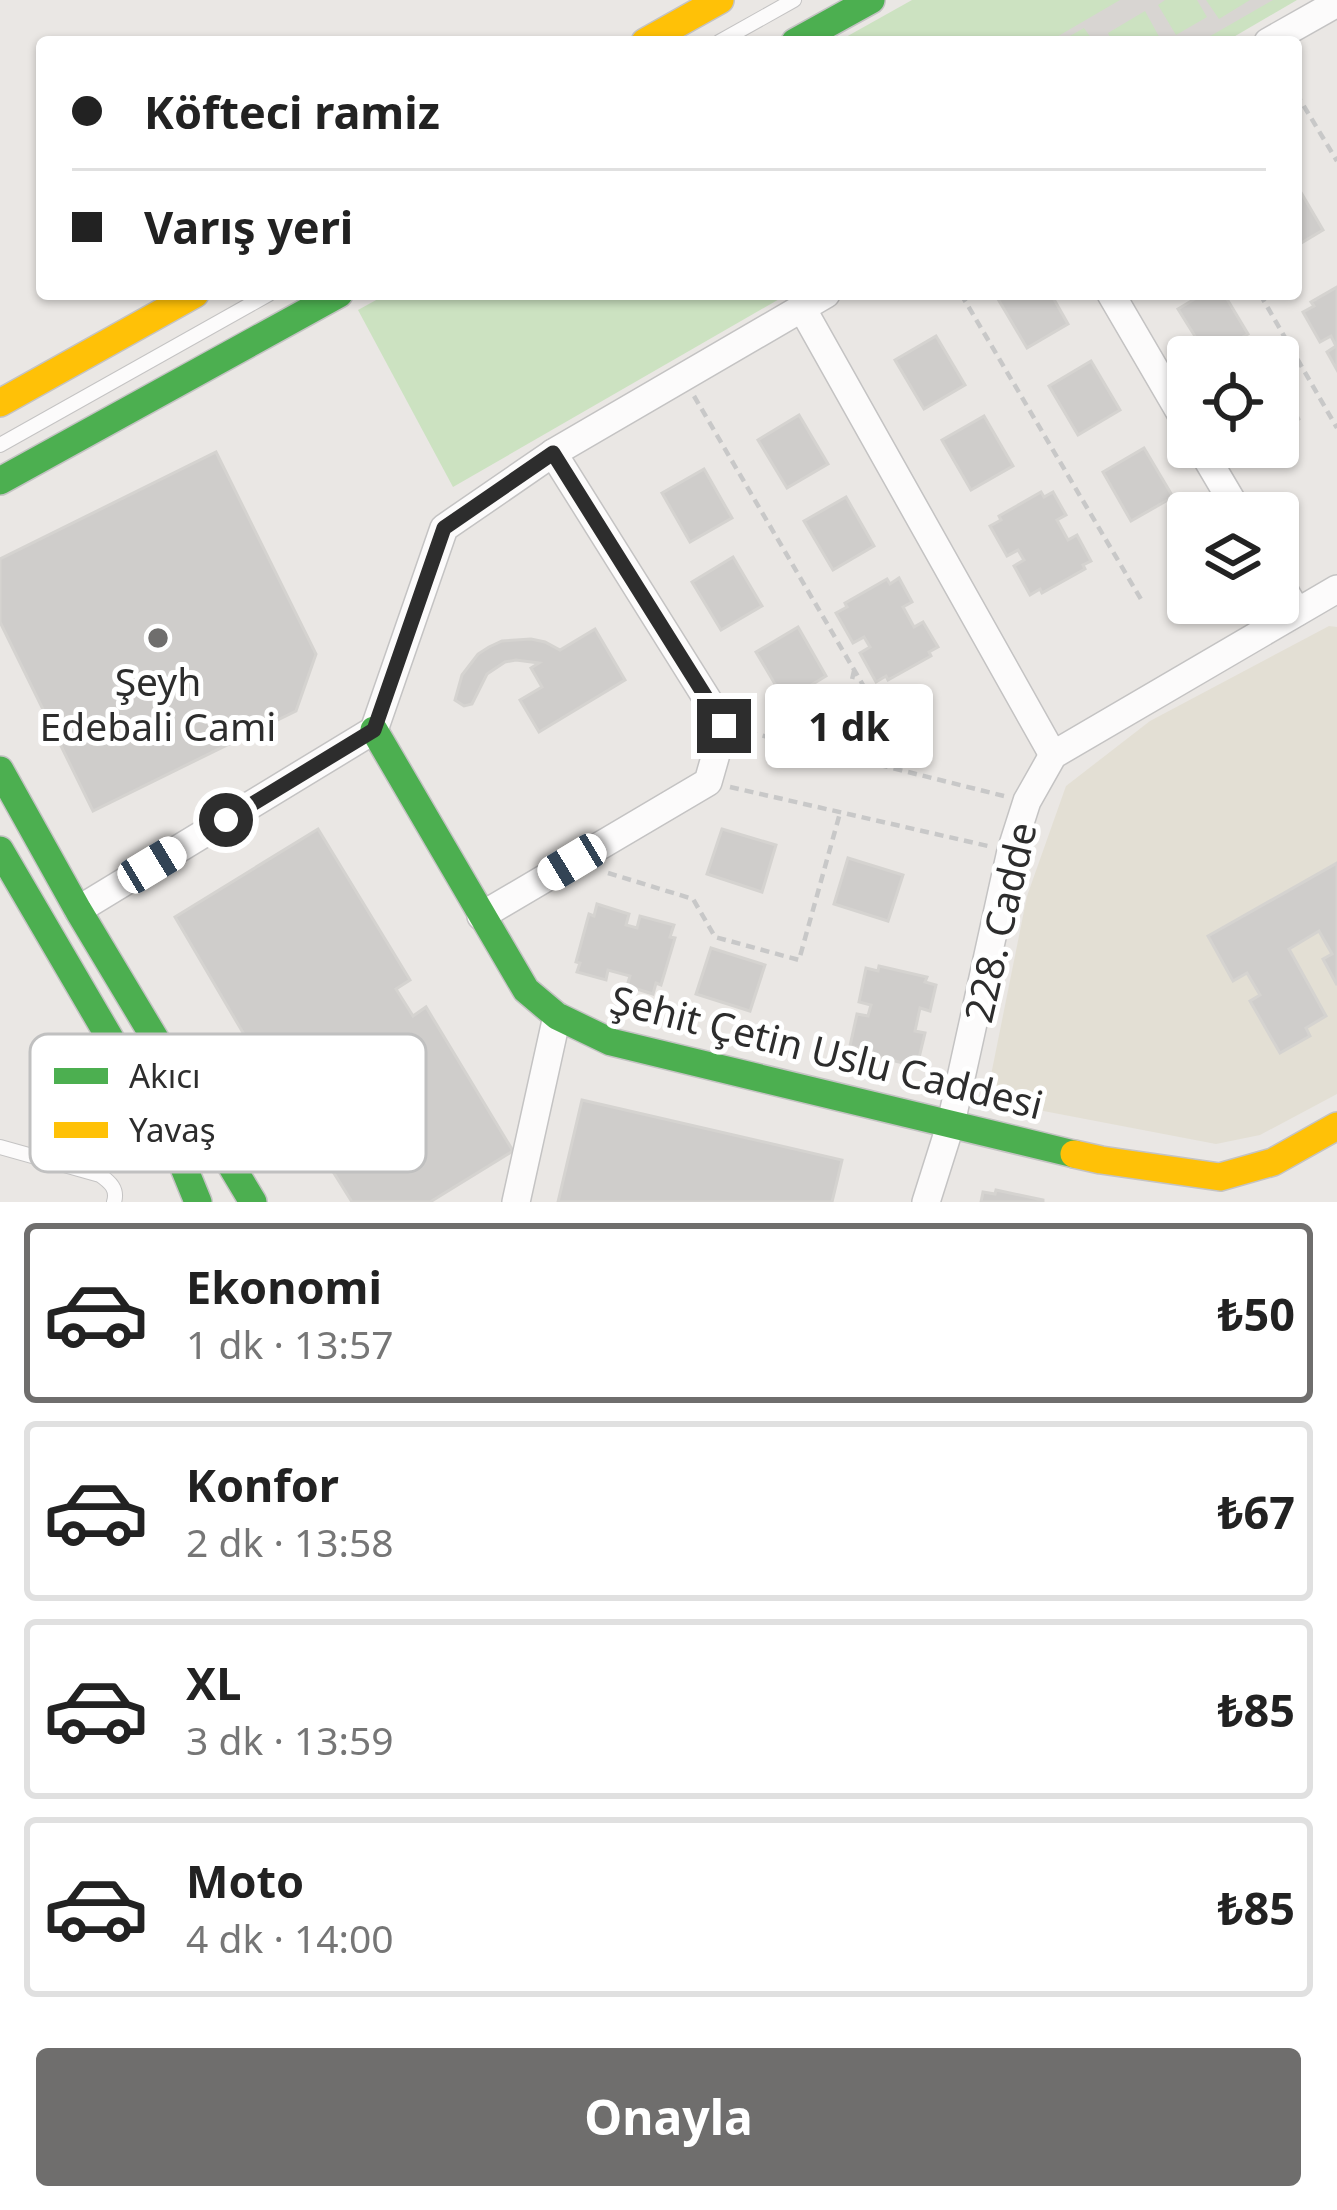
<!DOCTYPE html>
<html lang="tr">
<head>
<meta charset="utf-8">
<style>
	:root { --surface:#fff; --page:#f6f6f6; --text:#222; --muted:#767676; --line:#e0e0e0; --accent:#6f6e6d }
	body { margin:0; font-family:"Noto Sans",sans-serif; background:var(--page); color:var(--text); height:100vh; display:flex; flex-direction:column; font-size:45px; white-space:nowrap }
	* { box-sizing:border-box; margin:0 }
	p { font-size:39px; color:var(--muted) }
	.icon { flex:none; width:66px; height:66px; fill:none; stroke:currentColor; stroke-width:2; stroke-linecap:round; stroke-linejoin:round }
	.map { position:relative; height:1202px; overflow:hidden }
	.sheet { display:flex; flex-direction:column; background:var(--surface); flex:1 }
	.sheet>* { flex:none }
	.hud { position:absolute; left:36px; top:36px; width:1266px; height:264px; border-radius:12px; box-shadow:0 3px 9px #0004; display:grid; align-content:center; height:264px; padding:0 36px; background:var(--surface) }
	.fabs { position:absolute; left:1167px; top:336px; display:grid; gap:24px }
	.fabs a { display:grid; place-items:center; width:132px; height:132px; border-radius:12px; background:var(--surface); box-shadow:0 3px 9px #0004; font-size:60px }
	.end { position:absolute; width:54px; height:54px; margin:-27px; border:15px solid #2d2d2d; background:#fff; box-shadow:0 0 0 6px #fff }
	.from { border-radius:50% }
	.bubble { position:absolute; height:84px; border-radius:12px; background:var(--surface); box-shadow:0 3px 9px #0004; font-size:39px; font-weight:700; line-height:84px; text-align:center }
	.car { position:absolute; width:36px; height:72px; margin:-36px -18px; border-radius:15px; box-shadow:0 0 9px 3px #0007; background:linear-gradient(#fff 24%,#345 0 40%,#fff 0 76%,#345 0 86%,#fff 0) }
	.hud b { display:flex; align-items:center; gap:42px; height:114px; font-size:45px }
	.hud b+b { border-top:3px solid var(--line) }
	.hud i { width:30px; height:30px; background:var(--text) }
	ul { padding:21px 0 0; list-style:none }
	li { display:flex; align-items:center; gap:36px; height:180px; margin:0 24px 18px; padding:0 12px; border:6px solid var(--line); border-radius:12px }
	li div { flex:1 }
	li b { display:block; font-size:45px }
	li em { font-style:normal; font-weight:700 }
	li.selected { border-color:var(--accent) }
	li>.icon { width:108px; height:108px; stroke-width:1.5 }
	.button { display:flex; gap:24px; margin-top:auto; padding:24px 36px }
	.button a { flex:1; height:138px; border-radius:12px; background:var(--accent); color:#fff; font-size:48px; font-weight:700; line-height:138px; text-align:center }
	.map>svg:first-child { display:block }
</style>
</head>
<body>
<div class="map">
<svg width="1337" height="1202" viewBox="0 0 1337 1202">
	<rect width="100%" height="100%" fill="#eae7e4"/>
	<!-- education -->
	<path fill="#e3dfd4" d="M1329 626 1337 627V1094L1260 1135 1216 1144 986 1100 1027 896 1066 786 1150 721Z"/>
	<!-- green -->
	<g fill="#cce2c1">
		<path d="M912 0H1297L1225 42H837Z"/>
		<path d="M387 294H788L453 487 358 310Z"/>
	</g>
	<!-- plaza -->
	<path fill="#d8d5d2" d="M1120 0H1165L1158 5 1176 35 1207 17 1197 0H1206L1219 19 1250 0H1273L1200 42H1162L1145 11 1108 33 1112 42H1094L1084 28 1070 36 1073 42H1048Z"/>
	<!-- building -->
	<g fill="#cfcdcb" stroke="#d5d3d0" stroke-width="3">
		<path d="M1296 184 1323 230 1296 246Z"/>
		<path d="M1337 287V370L1327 352 1336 346 1331 336 1320 342 1303 312 1314 306 1311 302Z"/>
		<path d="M1007 294H1051L1068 324 1027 348 998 299Z"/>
		<path d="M1203 294H1224L1248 334 1208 357 1178 309Z"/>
		<path d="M936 336 965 385 924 409 895 360Z"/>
		<path d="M1091 361 1120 410 1078 435 1049 386Z"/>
		<path d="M1278 383 1299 419 1278 432Z"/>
		<path d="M799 415 828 464 787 488 758 440Z"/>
		<path d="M984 416 1013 466 971 490 942 440Z"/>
		<path d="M1144 448 1173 497 1131 521 1103 472Z"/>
		<path d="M216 452 316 654 296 711 93 811 0 622V559Z"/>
		<path d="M704 469 732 518 690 542 662 493Z"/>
		<path d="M1041 492 1044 497 1053 492 1066 515 1057 520 1068 540 1077 535 1091 561 1083 565 1085 569 1042 593 1040 589 1030 595 1014 566 1024 560 1018 550 1007 556 990 526 1001 520 999 516Z"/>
		<path d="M846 497 874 546 833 570 804 521Z"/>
		<path d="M733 557 762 606 721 630 692 582Z"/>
		<path d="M899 578 912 602 903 607 914 627 923 622 938 647 929 652 931 656 888 680 886 676 876 682 860 653 870 647 864 637 853 643 836 613 847 607 845 603 887 579 890 584Z"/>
		<path d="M798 627 826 676 785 701 756 652Z"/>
		<path d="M595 629 625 680 539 732 520 700 542 687 531 668 539 663 516 660 505 662 487 674 472 704 464 706 455 700 462 675 478 654 489 647 502 641 531 639 545 642 560 650Z"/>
		<path d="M318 829 410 980 396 989 413 1016 426 1007 513 1151 430 1202H352L282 1090 294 1082 278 1056 262 1065 175 917Z"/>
		<path d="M722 829 776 845 762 892 707 874Z"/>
		<path d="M848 858 903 875 888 921 834 904Z"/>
		<path d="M1337 863V985L1323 959 1332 954 1319 931 1289 949 1326 1016 1306 1028 1310 1036 1280 1053 1250 1001 1260 995 1247 973 1233 981 1208 936Z"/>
		<path d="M597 904 629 914 626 925 637 928 640 916 674 925 670 937 675 938 661 985 656 983 653 994 627 986 630 976 608 970 606 980 577 972 580 963 576 962 589 914 594 916Z"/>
		<path d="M711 948 765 965 750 1011 696 994Z"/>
		<path d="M879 966 927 977 925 982 936 985 930 1011 920 1008 915 1031 925 1033 918 1062 908 1060V1064L860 1053 861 1049 850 1046 857 1014 868 1016 871 1005 859 1002 866 968 878 971Z"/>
		<path d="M582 1100 842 1160 832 1202H558Z"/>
		<path d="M996 1190 1043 1200V1202H981L983 1192 995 1194Z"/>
	</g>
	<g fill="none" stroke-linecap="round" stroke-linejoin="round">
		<defs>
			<g id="lane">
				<path d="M719 42 794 0"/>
				<path d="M0 445 269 294"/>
				<path d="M0 1147 100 1175C110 1182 118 1189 114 1202"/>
			</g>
			<g id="street">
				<path d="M1268 42 1337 3"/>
				<path d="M1111 294 1188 426"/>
				<path d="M802 308 1053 755"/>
				<path d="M1200 447 1239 513"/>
				<path d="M1278 580 1297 612"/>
				<path d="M78 910 374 730 444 528 553 453 826 294"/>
				<path d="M481 916 708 782 724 726 553 453"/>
				<path d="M516 1202 557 1016"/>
				<path d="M926 1202 951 1123 1011 851 1027 801 1053 755 1337 589"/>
			</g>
			<g id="fast">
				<path d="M795 42 871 0"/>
				<path d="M0 481 339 294"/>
				<path d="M374 730 526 990 557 1016 611 1042 1074 1154"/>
				<path d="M0 770 78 910 253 1202"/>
				<path d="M0 850 180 1158 198 1202"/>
			</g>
			<g id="slow">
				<path d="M645 42 720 0"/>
				<path d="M0 403 195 294"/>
				<path d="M1074 1154 1101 1160 1220 1177 1273 1162 1337 1126"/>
			</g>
		</defs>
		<!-- lane casing -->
		<use href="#lane" stroke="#c4c3c3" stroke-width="16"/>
		<!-- street casing -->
		<use href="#street" stroke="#c4c3c3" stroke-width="30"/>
		<!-- fast casing -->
		<use href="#fast" stroke="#c4c3c3" stroke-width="30"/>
		<!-- slow casing -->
		<use href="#slow" stroke="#c4c3c3" stroke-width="30"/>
		<!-- path -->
		<g stroke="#c8c8c8" stroke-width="4.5" stroke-dasharray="9 6" stroke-linecap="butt">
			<path d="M1296 93 1337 161"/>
			<path d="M961 294 1142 601"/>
			<path d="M1260 294 1337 428"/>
			<path d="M694 396 891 733"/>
			<path d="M748 732 1004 796"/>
			<path d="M835 752 854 671"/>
			<path d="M730 787 988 846"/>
			<path d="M608 873 693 899 715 937 799 960 840 813"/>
		</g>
		<!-- lane -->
		<use href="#lane" stroke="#fcfbfb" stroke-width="14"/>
		<!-- street -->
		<use href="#street" stroke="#fcfbfb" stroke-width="27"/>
		<!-- fast -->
		<use href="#fast" stroke="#4caf50" stroke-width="27"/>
		<!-- slow -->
		<use href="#slow" stroke="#ffc107" stroke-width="27"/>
	</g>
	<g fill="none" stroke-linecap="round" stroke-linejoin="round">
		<!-- route -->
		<path stroke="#2d2d2d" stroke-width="15" d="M226 820 374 730 444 528 553 453 724 726"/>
	</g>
	<!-- markers -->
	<circle fill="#6f6e6d" stroke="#fff" stroke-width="4.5" cx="158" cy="638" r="12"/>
	<g text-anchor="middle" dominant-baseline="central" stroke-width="10" stroke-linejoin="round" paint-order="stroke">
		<!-- poi labels -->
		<g font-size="39" fill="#2d2d2d" stroke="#fff">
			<text x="158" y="680">Şeyh<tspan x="158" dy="45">Edebali Cami</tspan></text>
		</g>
		<!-- street labels -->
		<g font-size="39" fill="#2d2d2d" stroke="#fff">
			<text transform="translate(999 922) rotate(-77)">228. Cadde</text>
			<text transform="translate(827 1051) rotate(14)">Şehit Çetin Uslu Caddesi</text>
		</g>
	</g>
	<!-- legend -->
	<rect x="30" y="1034" width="396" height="138" rx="18" fill="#fff" stroke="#c0c0c0" stroke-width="3"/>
	<rect x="54" y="1068" width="54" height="16" fill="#4caf50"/>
	<rect x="54" y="1122" width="54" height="16" fill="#ffc107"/>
	<g font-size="33" fill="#2d2d2d">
		<text x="129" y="1088">Akıcı</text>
		<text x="129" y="1142">Yavaş</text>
	</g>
</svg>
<div class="fabs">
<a><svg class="icon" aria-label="locate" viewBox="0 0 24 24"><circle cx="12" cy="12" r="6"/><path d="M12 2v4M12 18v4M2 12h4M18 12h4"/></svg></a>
<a><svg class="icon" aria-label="layers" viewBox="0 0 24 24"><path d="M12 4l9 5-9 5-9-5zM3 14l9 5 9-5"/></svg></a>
</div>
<i class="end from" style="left:226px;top:820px"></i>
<i class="end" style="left:724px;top:726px"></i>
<div class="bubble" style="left:765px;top:684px;width:168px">1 dk</div>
<i class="car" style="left:572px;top:862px;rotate:239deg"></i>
<i class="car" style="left:152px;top:865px;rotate:59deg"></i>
<div class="hud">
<b><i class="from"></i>Köfteci ramiz</b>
<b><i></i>Varış yeri</b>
</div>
</div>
<section class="sheet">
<ul>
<li class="selected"><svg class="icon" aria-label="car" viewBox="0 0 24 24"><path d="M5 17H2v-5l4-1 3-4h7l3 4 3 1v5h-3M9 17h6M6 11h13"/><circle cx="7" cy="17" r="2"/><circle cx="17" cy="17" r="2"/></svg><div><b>Ekonomi</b><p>1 dk · 13:57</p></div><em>₺50</em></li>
<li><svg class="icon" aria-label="car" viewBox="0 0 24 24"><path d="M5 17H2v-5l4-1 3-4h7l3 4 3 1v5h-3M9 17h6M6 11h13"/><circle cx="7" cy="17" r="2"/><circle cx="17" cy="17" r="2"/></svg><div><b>Konfor</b><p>2 dk · 13:58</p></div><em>₺67</em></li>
<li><svg class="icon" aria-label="car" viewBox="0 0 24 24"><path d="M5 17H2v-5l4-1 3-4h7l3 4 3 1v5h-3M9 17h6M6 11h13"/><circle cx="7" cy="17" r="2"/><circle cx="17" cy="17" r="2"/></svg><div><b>XL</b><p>3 dk · 13:59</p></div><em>₺85</em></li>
<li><svg class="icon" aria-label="car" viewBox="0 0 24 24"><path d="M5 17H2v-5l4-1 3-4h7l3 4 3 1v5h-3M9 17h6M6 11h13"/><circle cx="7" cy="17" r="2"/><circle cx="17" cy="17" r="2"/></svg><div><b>Moto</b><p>4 dk · 14:00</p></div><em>₺85</em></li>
</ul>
<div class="button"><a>Onayla</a></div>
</section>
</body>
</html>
